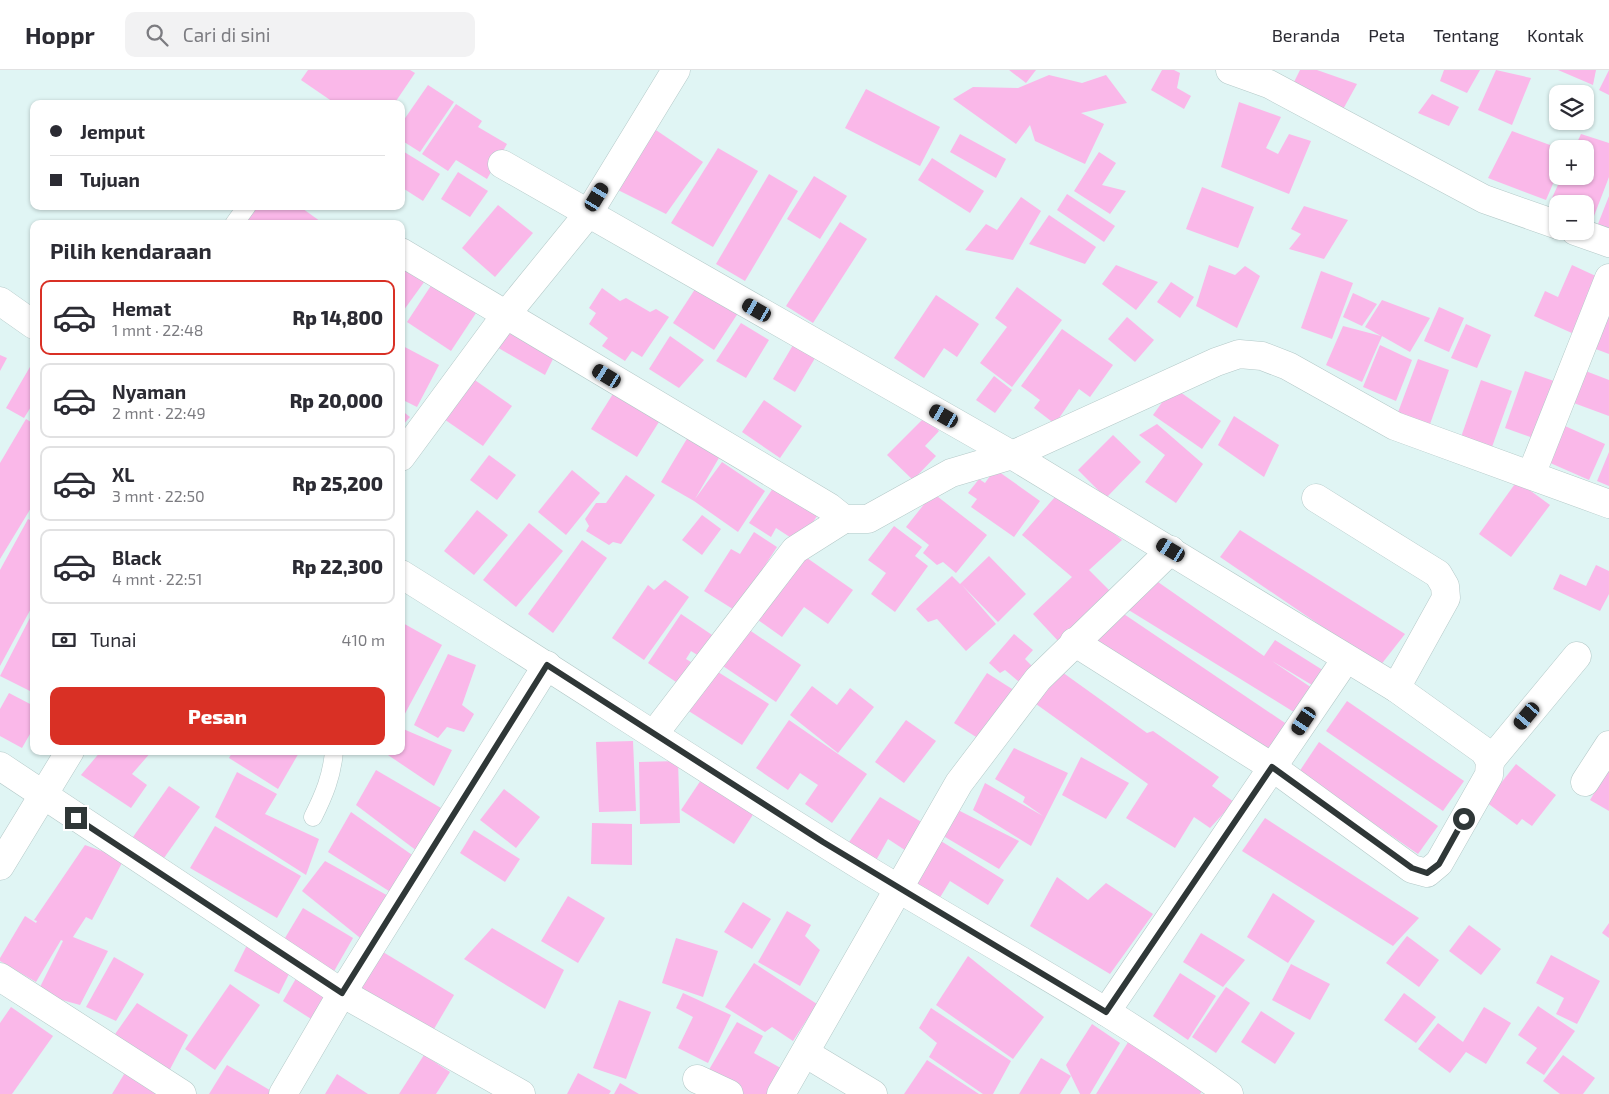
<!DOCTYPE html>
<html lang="id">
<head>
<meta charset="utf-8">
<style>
	:root { --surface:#fff; --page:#f2f2f3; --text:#2b2b33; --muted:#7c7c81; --line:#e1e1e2; --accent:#d93025 }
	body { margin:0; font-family:"Exo 2",sans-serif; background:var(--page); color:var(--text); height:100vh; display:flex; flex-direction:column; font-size:19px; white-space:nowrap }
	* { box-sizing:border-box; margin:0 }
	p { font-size:16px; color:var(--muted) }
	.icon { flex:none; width:28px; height:28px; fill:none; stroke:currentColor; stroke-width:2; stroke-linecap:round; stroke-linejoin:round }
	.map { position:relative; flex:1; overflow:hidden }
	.sheet { position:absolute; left:30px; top:150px; width:375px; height:535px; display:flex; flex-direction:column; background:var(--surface); border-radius:10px; box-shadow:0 1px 4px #0004 }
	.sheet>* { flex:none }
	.guide { position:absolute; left:30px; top:30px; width:375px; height:110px; border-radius:10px; box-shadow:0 1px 4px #0004; display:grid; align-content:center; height:110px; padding:0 20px; background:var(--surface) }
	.buttons { position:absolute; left:1549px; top:15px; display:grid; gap:10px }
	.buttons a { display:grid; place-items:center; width:45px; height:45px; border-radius:10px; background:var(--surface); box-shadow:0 1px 4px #0004; font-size:25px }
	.end { position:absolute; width:22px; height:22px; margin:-11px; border:6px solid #2f3737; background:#fff; box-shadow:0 0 0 2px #fff }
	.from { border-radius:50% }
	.car { position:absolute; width:15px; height:30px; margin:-15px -8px; border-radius:6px; box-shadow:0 0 4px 1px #0007; background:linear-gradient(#222 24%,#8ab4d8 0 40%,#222 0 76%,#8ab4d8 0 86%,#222 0) }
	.guide b { display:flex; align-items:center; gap:18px; height:48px; font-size:19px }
	.guide b+b { border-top:1px solid var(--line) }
	.guide i { width:12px; height:12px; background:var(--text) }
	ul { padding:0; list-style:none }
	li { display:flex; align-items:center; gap:15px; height:75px; margin:0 10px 8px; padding:0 10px; border:2px solid var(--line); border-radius:10px }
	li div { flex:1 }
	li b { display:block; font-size:19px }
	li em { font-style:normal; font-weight:800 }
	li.on { border-color:var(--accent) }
	li>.icon { width:45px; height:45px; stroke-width:1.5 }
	h2 { padding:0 20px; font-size:22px; line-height:60px }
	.pay { display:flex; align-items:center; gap:12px; height:55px; padding:0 20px; font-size:19px }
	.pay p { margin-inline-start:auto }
	.cta { display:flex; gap:10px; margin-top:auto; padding:10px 20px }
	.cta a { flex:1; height:58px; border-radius:10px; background:var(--accent); color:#fff; font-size:20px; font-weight:800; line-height:58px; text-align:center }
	header { display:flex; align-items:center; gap:30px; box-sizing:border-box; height:70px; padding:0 25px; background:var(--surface); border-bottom:1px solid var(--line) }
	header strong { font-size:24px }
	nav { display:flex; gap:28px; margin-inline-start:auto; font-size:18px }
	.search { width:350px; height:45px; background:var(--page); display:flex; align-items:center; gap:12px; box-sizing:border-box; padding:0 18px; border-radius:10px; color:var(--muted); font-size:19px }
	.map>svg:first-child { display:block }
</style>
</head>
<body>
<header>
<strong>Hoppr</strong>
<div class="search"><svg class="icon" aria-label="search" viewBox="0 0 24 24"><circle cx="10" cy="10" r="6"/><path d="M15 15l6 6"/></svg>Cari di sini</div>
<nav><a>Beranda</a><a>Peta</a><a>Tentang</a><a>Kontak</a></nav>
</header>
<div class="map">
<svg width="1609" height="1024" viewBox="0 0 1609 1024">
	<rect width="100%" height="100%" fill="#e0f5f4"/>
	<!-- building -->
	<g fill="#fab8e9">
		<path d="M308 0H410L415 3 394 34H336L301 10Z"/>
		<path d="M1009 0H1036L1026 13Z"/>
		<path d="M1162 0H1174L1180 3 1177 18 1191 26 1184 39 1151 20Z"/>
		<path d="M1300 0H1317L1357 14 1341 43 1290 20Z"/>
		<path d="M1444 0H1480L1467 23 1440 11Z"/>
		<path d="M1496 0 1531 8 1512 55 1478 40Z"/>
		<path d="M1558 0H1596L1593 15Z"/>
		<path d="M1609 0V25L1599 20Z"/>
		<path d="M1049 5 1082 13 1106 5 1127 33 1081 43 1104 54 1085 94 1035 71 1030 55 1016 74 953 29 973 17 1018 18Z"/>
		<path d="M428 15 454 32 420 82 401 70V54Z"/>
		<path d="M866 19 940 57 920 96 845 58Z"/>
		<path d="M1432 24 1459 37 1449 56 1418 43Z"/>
		<path d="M1239 32 1281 47 1266 78 1278 84 1289 64 1311 71 1289 124 1221 97Z"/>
		<path d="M456 34 482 51 478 57 507 74 487 109 456 90 448 101 422 84Z"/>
		<path d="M650 56 703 92 666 144 614 118Z"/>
		<path d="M1512 61 1561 79H1558V102L1546 130 1488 108Z"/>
		<path d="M960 64 1006 89 996 108 950 82Z"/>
		<path d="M1581 64 1609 73V107L1594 146 1585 142V134H1565L1552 128 1562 106H1585V79H1574Z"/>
		<path d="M718 78 758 101 713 177 671 153Z"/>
		<path d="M401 80 440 104 423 131 401 117Z"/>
		<path d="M1099 82 1116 93 1102 115 1126 121 1110 144 1074 121Z"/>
		<path d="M932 88 984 121 970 143 918 110Z"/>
		<path d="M458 102 488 121 470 147 441 129Z"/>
		<path d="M769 104 798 121 745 211 716 194Z"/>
		<path d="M814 106 847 126 820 169 787 149Z"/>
		<path d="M1202 117 1254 137 1238 178 1186 159Z"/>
		<path d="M1067 124 1115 156 1104 172 1057 140Z"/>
		<path d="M1609 126V163L1596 159Z"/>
		<path d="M1021 127 1041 141 1013 190 965 180 986 154 997 160Z"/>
		<path d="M498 135 533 163 495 207 462 178Z"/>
		<path d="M255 136H299L324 154H242Z"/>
		<path d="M1304 136 1348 150 1324 189 1289 179 1301 164 1291 159Z"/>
		<path d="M1049 145 1096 177 1085 194 1029 174Z"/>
		<path d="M840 152 867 169 813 253 786 236Z"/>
		<path d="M401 189 427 208 401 244Z"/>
		<path d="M1116 195 1158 212 1136 240 1102 214Z"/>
		<path d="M1209 195 1235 205 1245 196 1260 206 1237 258 1196 236Z"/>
		<path d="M1572 195 1600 208 1574 264 1534 246 1545 221 1558 227Z"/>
		<path d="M1321 201 1353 213 1332 269 1301 258Z"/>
		<path d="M436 208 480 237 451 281 407 252Z"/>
		<path d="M1171 212 1194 227 1180 248 1157 232Z"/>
		<path d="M699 213 740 240 714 280 673 253Z"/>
		<path d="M1017 217 1062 250 1012 317 980 293 1007 257 995 248Z"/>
		<path d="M602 218 620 231 626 228 650 242 656 239 669 247 642 287 632 281 625 291 602 276 608 268 589 254 596 243 589 238Z"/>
		<path d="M1353 223 1377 234 1362 256 1343 247Z"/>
		<path d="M936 225 979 254 957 287 944 278 924 308 894 288Z"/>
		<path d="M1382 230 1430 248 1410 282 1382 266 1362 312 1326 295 1343 256 1381 266 1365 257Z"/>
		<path d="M1439 237 1464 248 1449 282 1424 271Z"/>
		<path d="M1609 244V284L1593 278Z"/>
		<path d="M1127 247 1154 270 1135 292 1108 269Z"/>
		<path d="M741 253 769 270 746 308 716 291Z"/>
		<path d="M1466 254 1491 265 1477 298 1451 288Z"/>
		<path d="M506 257 555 285 545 305 495 276Z"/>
		<path d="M1062 259 1113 295 1090 327 1079 319 1055 354 1034 338 1040 330 1021 316Z"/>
		<path d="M670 266 704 290 679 318 649 299Z"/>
		<path d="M796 270 818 283 795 322 773 309Z"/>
		<path d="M401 275 439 295 417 337 401 329Z"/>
		<path d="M1380 275 1412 290 1396 331 1363 317Z"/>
		<path d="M0 285 7 288 0 301Z"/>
		<path d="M1418 289 1449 300 1429 357 1397 345Z"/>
		<path d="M34 290V332L24 348 6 338Z"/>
		<path d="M1583 300 1609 310V346L1571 332Z"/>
		<path d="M1525 301 1557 312 1536 369 1505 358Z"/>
		<path d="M469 306 512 336 483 376 441 347Z"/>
		<path d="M994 306 1012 320 995 343 976 330Z"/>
		<path d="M1481 310 1512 321 1492 377 1461 367Z"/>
		<path d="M621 311 667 339 637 387 591 359Z"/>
		<path d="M1173 317 1221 351 1202 379 1153 345Z"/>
		<path d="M764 330 802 356 780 388 742 362Z"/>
		<path d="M401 340 410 347 401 357Z"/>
		<path d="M1234 346 1279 375 1264 407 1218 375Z"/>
		<path d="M925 347 939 361 925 376 936 386 913 410 887 385Z"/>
		<path d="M26 349 34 354V433L0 489V393Z"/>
		<path d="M1157 354 1203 394 1176 433 1145 412 1165 385 1139 365Z"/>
		<path d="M1565 356 1605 374 1589 410 1548 392Z"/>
		<path d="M691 362 723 381 695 429 722 392 765 421 738 462 694 431 661 412Z"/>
		<path d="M1113 365 1141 392 1106 428 1078 400Z"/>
		<path d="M1609 382V416L1597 411Z"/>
		<path d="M489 385 516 405 497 430 470 410Z"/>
		<path d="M995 399 1040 431 1014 467 971 437 977 429 968 423 979 409 985 413Z"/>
		<path d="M572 400 600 423 566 465 538 442Z"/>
		<path d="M626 405 655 425 621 474 613 472 609 475 586 461 589 456 585 449 596 433H606Z"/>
		<path d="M778 411 821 440 799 473 776 458 771 467 749 453Z"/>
		<path d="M1517 411 1550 435 1511 487 1479 464Z"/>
		<path d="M1061 420 1122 470 1089 500 1112 523 1060 573 1033 544 1072 507 1022 465Z"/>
		<path d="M933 423 987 465 956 503 943 492 937 495 923 483 929 475 906 457Z"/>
		<path d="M477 440 508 465 474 505 444 481Z"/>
		<path d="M702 445 721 459 702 485 682 470Z"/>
		<path d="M28 449 34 452V533L0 596V500Z"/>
		<path d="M529 453 563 481 516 537 483 510Z"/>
		<path d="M894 456 922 477 915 486 928 496 895 542 871 524 886 503 868 490Z"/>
		<path d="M1240 460 1405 564 1380 596 1220 487Z"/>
		<path d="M754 462 777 477 766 494 775 499 736 541 704 521 731 479 740 484Z"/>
		<path d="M582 470 607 488 553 563 528 544Z"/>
		<path d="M797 481 853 520 828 554 804 537 782 567 751 545Z"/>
		<path d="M989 486 1026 524 998 552 962 515 996 554 966 581 937 549 928 552 916 539 952 506 960 514Z"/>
		<path d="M1596 495 1609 501V524L1600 541 1553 519 1560 504 1586 516Z"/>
		<path d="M665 510 689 527 644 590 612 568 648 515 654 520Z"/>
		<path d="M1158 512 1264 586 1275 570 1329 604 1317 618 1272 591 1312 618 1297 644 1127 539Z"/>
		<path d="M1115 538 1294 659 1269 691 1090 571Z"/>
		<path d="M34 540V623L0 606Z"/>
		<path d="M681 544 721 571 707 591 691 581 686 589 694 594 679 614 648 593Z"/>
		<path d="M401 552 442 575 401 651Z"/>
		<path d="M742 555 801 595 776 632 717 592Z"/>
		<path d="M1014 564 1033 580 1025 589 1036 600 1025 617 1005 600 1000 603 989 593Z"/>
		<path d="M448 584 476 595 462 635 474 644 464 662 447 657 438 668 414 655Z"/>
		<path d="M710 597 769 634 742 675 684 638Z"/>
		<path d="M1062 602 1147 663 1153 661 1219 707 1212 716 1234 732 1210 758 1194 747 1175 778 1126 748 1148 714 1036 634Z"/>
		<path d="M987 603 1020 624 984 672 954 653Z"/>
		<path d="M812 616 837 635 850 618 874 637 838 683 790 645Z"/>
		<path d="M9 623 34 636V657L22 678 0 666V639Z"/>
		<path d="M1347 631 1464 711 1443 741 1326 661Z"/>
		<path d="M789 650 867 704 832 753 805 734 818 715 800 703 788 720 756 698Z"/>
		<path d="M906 650 936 671 904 713 875 692Z"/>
		<path d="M401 658 452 680 434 716 382 681H401Z"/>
		<path d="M633 671 636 741 599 742 596 672Z"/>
		<path d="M1319 672 1438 756 1418 784 1299 702Z"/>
		<path d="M1014 678 1068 703 1031 776 973 740 985 713 1043 746 1023 732 1025 727 995 709Z"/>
		<path d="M101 681H152L132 704 147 715 131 738 81 705Z"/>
		<path d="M233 681H300L278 719 229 688Z"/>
		<path d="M1081 687 1129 713 1106 749 1062 725Z"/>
		<path d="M678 691 680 753 640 754 639 692Z"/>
		<path d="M1516 694 1556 725 1532 756 1522 749 1517 755 1486 732Z"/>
		<path d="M1609 698V741L1590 730Z"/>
		<path d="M376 700 441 738 421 784 356 735Z"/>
		<path d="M237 702 277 724 265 744 319 769 306 805 215 747Z"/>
		<path d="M701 710 754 743 734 774 681 740Z"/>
		<path d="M169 716 200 737 164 788 133 767Z"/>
		<path d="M504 719 540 747 516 778 480 750Z"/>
		<path d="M880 727 933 759 914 786 888 769 874 794 847 775Z"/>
		<path d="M954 738 1019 771 999 799 940 764Z"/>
		<path d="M351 742 415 787 392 823 328 782Z"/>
		<path d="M1265 748 1419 848 1393 876 1242 781Z"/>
		<path d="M592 753 632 754V795L591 794Z"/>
		<path d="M215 756 301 806 277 848 190 798Z"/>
		<path d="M474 760 520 789 505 812 460 783Z"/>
		<path d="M936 768 1004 810 988 835 950 811 939 829 910 811Z"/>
		<path d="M85 775 124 789 92 850 86 847 73 867 108 881 80 935 37 923 63 871 61 870 36 912 0 891V888L25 846 36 853 37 851 34 850Z"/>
		<path d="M325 791 392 828 364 871 302 821Z"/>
		<path d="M1057 807 1088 830 1106 813 1153 844 1110 904 1030 856Z"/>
		<path d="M1273 823 1315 851 1288 893 1247 867Z"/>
		<path d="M568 826 605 848 578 893 541 871Z"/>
		<path d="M743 832 771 849 752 879 724 862Z"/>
		<path d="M303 838 353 868 333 903 282 873Z"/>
		<path d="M787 841 811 855 805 866 820 880 800 916 758 892Z"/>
		<path d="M1609 853V868L1602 863Z"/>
		<path d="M1469 855 1501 879 1481 905 1449 881Z"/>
		<path d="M492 858 564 900 545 939 464 889Z"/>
		<path d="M1201 863 1245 890 1223 917 1183 892Z"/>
		<path d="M1407 866 1439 890 1419 917 1386 893Z"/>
		<path d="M676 868 718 881 703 927 662 913Z"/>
		<path d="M247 875 292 898 279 924 234 901Z"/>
		<path d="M383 882 454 925 431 964 359 922Z"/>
		<path d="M1551 885 1600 911 1577 954 1556 944 1564 928 1536 913Z"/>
		<path d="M968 886 1044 947 1013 989 936 935Z"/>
		<path d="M114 887 144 904 116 951 86 937Z"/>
		<path d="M754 893 817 934 793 971 772 957 765 962 725 937Z"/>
		<path d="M1291 894 1330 914 1310 950 1272 930Z"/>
		<path d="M1180 903 1216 926 1188 970 1153 946Z"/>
		<path d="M298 905 335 924 319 954 283 931Z"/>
		<path d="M230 914 260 935 215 1000 185 979Z"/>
		<path d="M1226 917 1250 933 1216 983 1192 967Z"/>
		<path d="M683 923 731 945 708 993 678 978 693 947 676 938Z"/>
		<path d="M1404 923 1436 947 1416 973 1384 950Z"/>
		<path d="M619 930 651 942 626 1009 593 998Z"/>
		<path d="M137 933 188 965 168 1003 135 988 140 981 113 967Z"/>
		<path d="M1538 936 1575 961 1544 1005 1526 993 1537 978 1518 965Z"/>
		<path d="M11 937 53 966 12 1024H0V953Z"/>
		<path d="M1484 937 1511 953 1486 994 1466 982 1450 1003 1418 979 1438 953 1463 972Z"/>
		<path d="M931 938 1011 991 993 1024H983L929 987 937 973 919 958Z"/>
		<path d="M1261 941 1295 963 1275 994 1241 972Z"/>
		<path d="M737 952 763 966 754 983 786 1001 773 1024H744L707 1003Z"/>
		<path d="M1092 954 1120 973 1090 1024H1080L1066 995Z"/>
		<path d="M1130 969 1205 1017 1200 1024H1096Z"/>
		<path d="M424 985 450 1002 436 1024H399Z"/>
		<path d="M1563 985 1595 1008 1583 1024H1560L1543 1011Z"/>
		<path d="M1041 988 1071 1006 1060 1024H1019Z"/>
		<path d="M927 990 979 1024H904Z"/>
		<path d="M227 995 273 1022 272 1024H209Z"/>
		<path d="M126 1001 172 1024H112Z"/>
		<path d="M578 1003 611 1021 609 1024H567Z"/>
		<path d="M337 1004 368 1024H325Z"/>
		<path d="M620 1013 639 1024H614Z"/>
	</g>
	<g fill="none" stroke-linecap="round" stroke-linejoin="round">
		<defs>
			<g id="service">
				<path d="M234 154 247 136"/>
				<path d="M313 747C324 725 332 706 334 681"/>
			</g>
			<g id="minor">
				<path d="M1230 0 1269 14 1484 129 1558 155"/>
				<path d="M502 94 1012 385 1396 618 1484 681 1490 691 1489 705 1439 793 1427 803 1412 799 1272 697 1074 572"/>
				<path d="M1575 161 1609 173"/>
				<path d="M401 182 829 437 844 449H868L951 403 1012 385 1216 292 1239 284 1262 286 1288 296 1395 356 1609 434"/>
				<path d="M0 231 34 255"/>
				<path d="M401 387 505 246 588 144 676 0"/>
				<path d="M1531 405 1609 208"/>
				<path d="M1316 428 1438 504 1445 516 1446 528 1396 618"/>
				<path d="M401 504C557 601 710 703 866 799 987 873 1114 940 1229 1024"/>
				<path d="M654 664 795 480 844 449"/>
				<path d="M1490 691 1577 586"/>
				<path d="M0 696 342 923 521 1024"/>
				<path d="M1585 712 1609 675"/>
				<path d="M0 796 70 681"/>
				<path d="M0 907 182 1024"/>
				<path d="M1106 942 1346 589"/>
				<path d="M805 983 873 1024"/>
				<path d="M697 1009 729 1024"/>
				<path d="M283 1024 342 923 547 595"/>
				<path d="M781 1024 959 713 1038 609 1171 480"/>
			</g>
		</defs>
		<!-- service casing -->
		<use href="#service" stroke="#b4c9c8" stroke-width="19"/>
		<!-- minor casing -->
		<use href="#minor" stroke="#b4c9c8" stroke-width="29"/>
		<!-- service -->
		<use href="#service" stroke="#fff" stroke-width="18"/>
		<!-- minor -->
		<use href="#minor" stroke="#fff" stroke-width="28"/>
	</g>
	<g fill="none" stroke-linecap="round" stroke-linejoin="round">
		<!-- route -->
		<path stroke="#2f3737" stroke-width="6" d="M76 748 342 923 547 595 823 772 1106 942 1272 697 1412 798 1427 803 1439 794 1464 749"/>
	</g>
</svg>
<div class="buttons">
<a><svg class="icon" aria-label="layers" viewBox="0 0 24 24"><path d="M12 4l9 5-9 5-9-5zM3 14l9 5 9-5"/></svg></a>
<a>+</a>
<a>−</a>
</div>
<i class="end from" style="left:1464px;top:749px"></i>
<i class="end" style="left:76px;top:748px"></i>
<i class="car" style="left:597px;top:127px;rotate:31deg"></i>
<i class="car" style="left:757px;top:240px;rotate:300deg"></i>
<i class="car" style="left:607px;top:306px;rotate:301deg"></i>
<i class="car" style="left:944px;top:346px;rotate:300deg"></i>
<i class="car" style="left:1171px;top:480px;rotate:301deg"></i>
<i class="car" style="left:1527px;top:646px;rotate:220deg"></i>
<i class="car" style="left:1304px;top:651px;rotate:214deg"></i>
<div class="guide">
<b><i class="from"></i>Jemput</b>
<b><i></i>Tujuan</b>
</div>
<section class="sheet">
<h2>Pilih kendaraan</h2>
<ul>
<li class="on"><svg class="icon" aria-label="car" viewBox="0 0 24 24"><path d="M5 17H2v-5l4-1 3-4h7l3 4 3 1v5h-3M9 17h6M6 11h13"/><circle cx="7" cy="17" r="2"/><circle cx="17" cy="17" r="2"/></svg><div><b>Hemat</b><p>1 mnt · 22:48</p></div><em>Rp 14,800</em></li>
<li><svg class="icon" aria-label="car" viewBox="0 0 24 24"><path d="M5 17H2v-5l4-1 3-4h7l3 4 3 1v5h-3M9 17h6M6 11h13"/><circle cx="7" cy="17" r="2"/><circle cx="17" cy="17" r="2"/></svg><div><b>Nyaman</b><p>2 mnt · 22:49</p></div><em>Rp 20,000</em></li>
<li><svg class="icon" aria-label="car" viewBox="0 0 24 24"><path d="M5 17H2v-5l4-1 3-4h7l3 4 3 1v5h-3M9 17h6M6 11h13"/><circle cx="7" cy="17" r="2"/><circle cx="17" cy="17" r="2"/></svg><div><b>XL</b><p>3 mnt · 22:50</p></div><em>Rp 25,200</em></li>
<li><svg class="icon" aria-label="car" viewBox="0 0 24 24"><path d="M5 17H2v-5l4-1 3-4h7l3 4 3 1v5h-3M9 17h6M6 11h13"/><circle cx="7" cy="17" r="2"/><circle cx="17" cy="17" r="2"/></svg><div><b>Black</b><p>4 mnt · 22:51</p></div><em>Rp 22,300</em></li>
</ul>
<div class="pay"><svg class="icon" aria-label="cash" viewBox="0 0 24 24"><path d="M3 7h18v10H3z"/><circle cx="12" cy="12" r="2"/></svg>Tunai<p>410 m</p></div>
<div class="cta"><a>Pesan</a></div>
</section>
</div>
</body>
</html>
